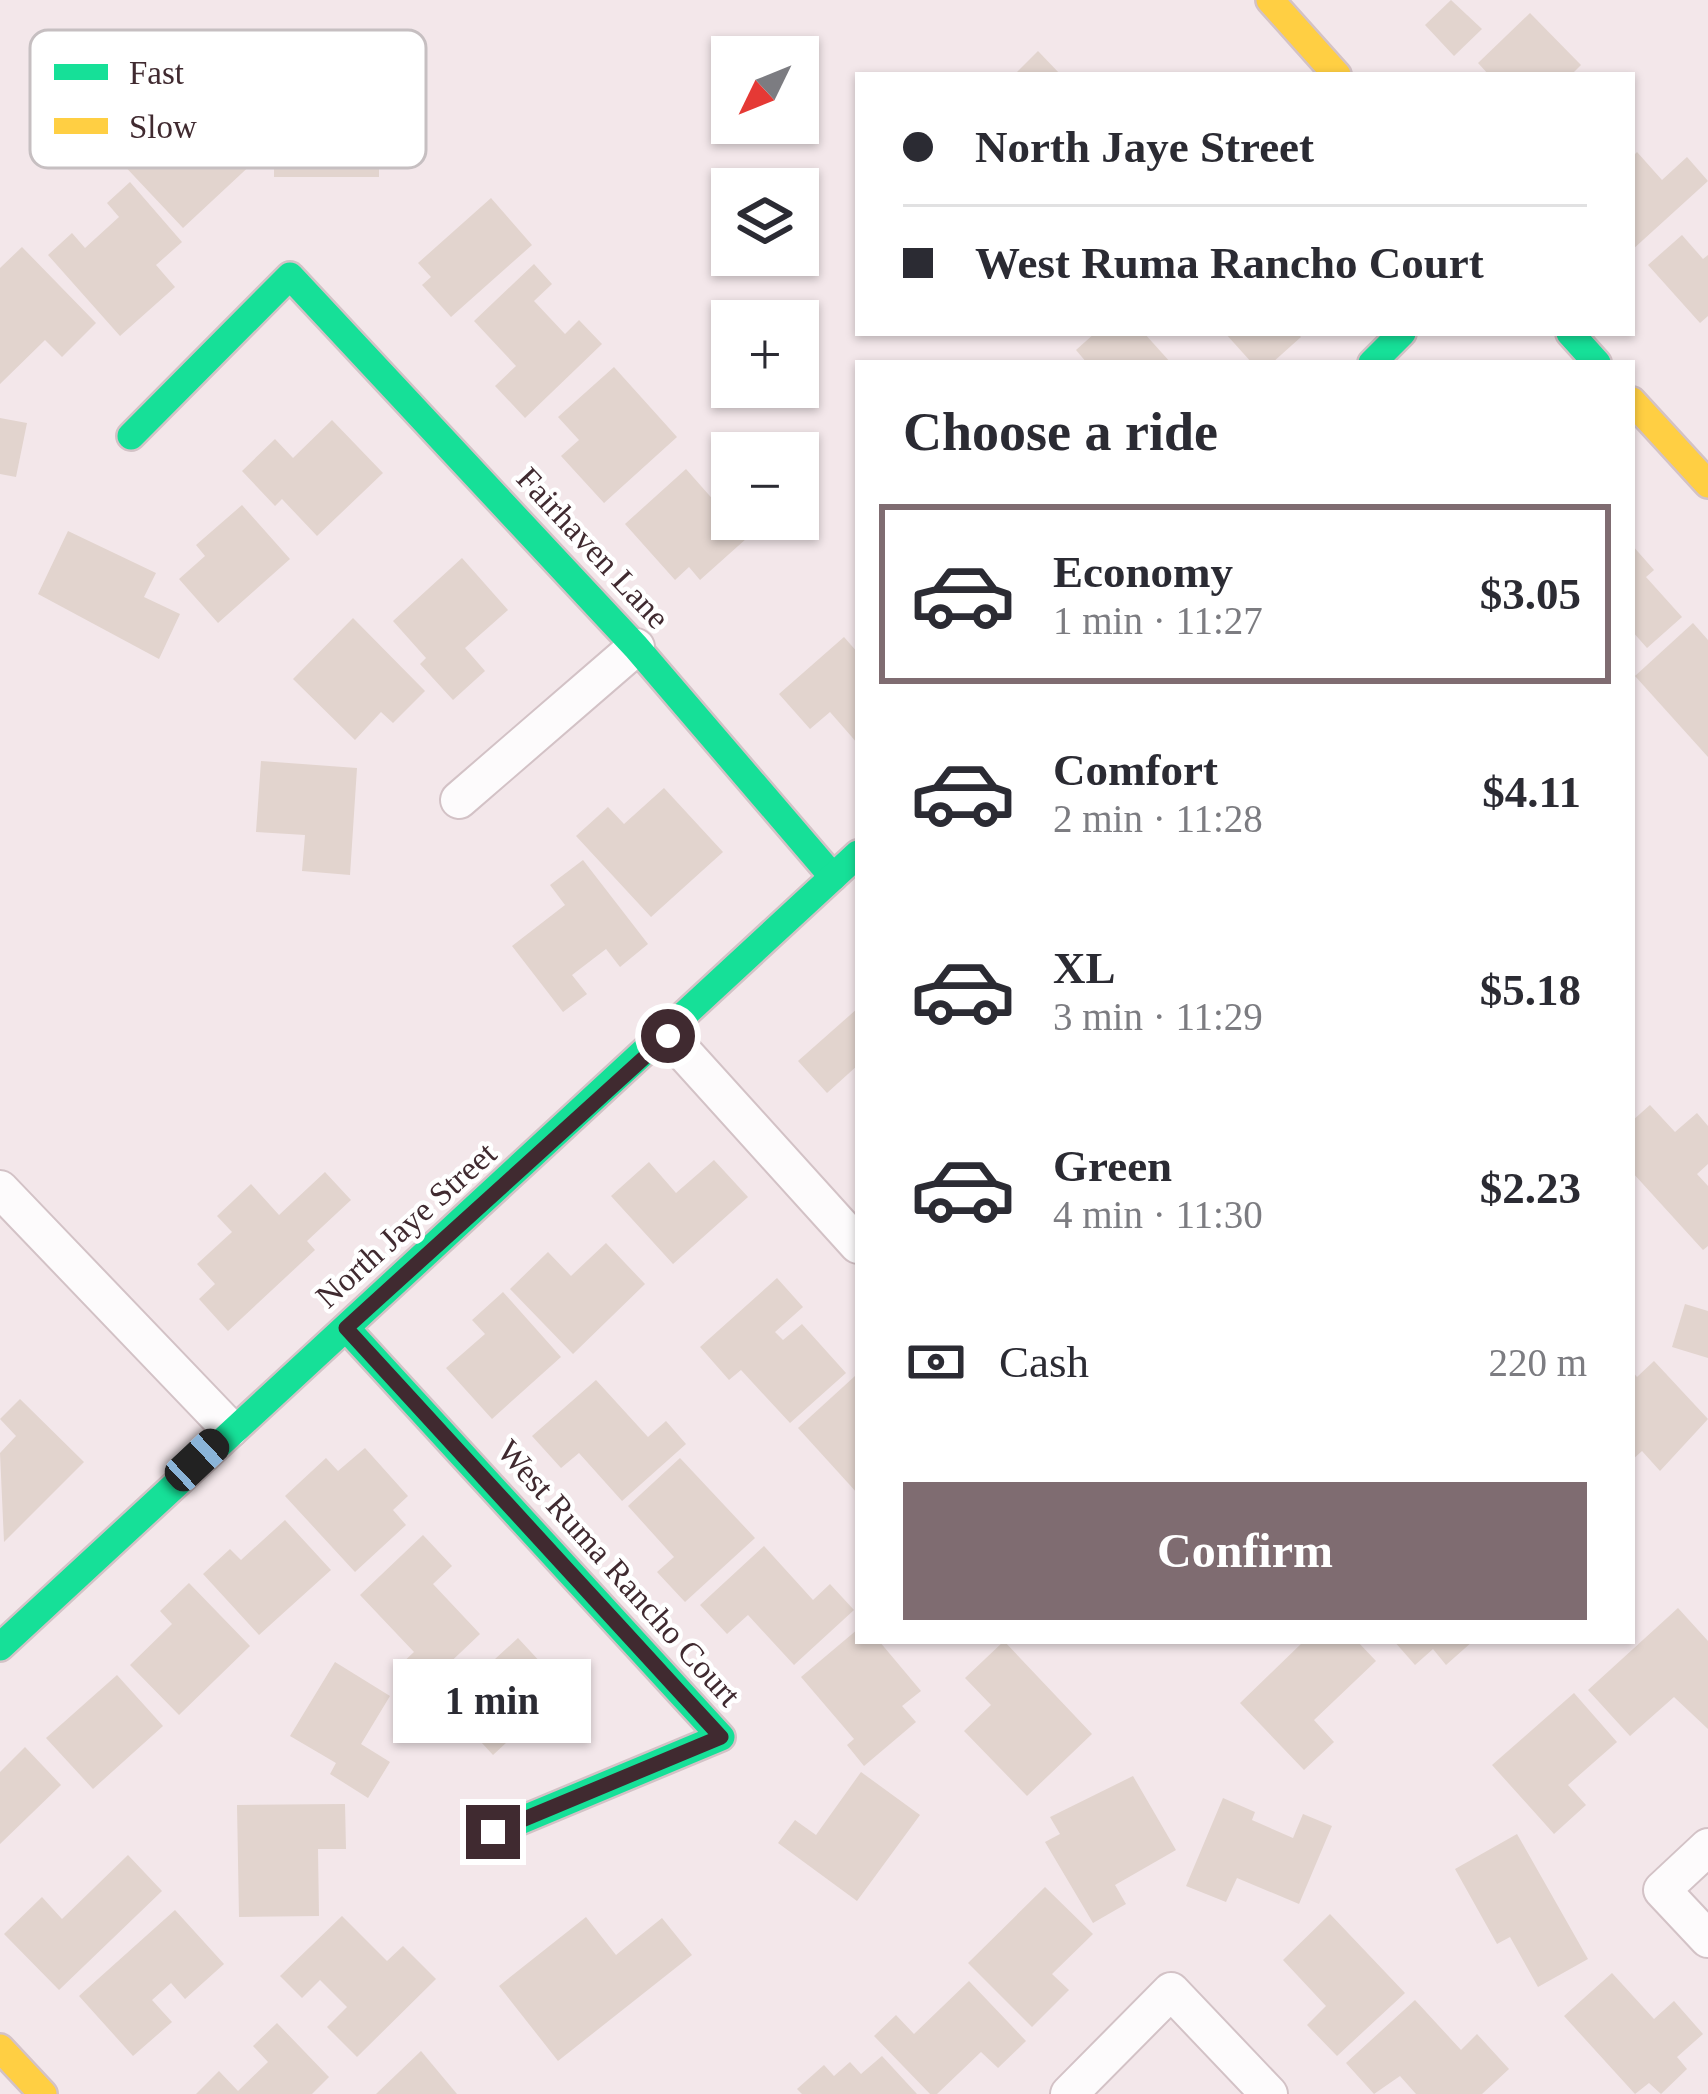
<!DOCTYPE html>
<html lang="en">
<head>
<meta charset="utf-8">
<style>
	:root { --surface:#fff; --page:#f2f2f3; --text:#2b2b33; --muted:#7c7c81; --line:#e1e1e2; --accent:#7f6c71 }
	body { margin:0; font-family:"Times New Roman",serif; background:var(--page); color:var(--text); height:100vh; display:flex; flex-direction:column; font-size:45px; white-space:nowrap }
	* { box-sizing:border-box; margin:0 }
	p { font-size:39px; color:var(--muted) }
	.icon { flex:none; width:66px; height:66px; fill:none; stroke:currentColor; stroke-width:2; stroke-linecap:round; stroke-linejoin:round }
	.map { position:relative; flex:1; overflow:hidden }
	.details { position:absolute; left:855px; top:360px; width:780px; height:1284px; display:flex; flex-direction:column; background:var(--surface); border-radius:0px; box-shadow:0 3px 9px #0004 }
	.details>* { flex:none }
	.top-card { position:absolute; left:855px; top:72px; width:780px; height:264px; border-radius:0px; box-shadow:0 3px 9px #0004; display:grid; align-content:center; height:264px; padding:0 48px; background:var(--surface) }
	.needle { width:78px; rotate:227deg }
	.controls { position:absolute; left:711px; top:36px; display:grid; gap:24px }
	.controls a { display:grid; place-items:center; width:108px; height:108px; border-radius:0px; background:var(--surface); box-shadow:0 3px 9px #0004; font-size:60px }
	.end { position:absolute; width:54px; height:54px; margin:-27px; border:15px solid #402a30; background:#fff; box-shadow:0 0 0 6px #fff }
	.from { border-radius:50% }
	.bubble { position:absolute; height:84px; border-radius:0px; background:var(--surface); box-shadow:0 3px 9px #0004; font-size:39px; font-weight:800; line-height:84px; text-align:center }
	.car { position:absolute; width:36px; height:72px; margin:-36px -18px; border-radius:15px; box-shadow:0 0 9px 3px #0007; background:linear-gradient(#222 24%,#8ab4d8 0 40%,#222 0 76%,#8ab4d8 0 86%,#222 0) }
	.top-card b { display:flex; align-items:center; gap:42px; height:114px; font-size:45px }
	.top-card b+b { border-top:3px solid var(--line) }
	.top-card i { width:30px; height:30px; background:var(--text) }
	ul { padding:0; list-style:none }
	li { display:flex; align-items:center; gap:36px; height:180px; margin:0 24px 18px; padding:0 24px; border:6px solid transparent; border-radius:0px }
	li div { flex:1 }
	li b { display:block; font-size:45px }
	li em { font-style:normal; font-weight:800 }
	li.selected { border-color:var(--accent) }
	li>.icon { width:108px; height:108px; stroke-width:1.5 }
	h2 { padding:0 48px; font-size:54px; line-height:144px }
	.pay { display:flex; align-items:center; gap:30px; height:132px; padding:0 48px; font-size:45px }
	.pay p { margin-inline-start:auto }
	.primary-button { display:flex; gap:24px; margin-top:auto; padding:24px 48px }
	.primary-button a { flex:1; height:138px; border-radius:0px; background:var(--accent); color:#fff; font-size:48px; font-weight:800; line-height:138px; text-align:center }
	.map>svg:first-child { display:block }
</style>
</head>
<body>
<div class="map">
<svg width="1708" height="2094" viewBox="0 0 1708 2094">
	<rect width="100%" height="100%" fill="#f3e7ea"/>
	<!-- building -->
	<g fill="#e2d4ce">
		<path d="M1451 0 1482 29 1454 56 1425 25Z"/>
		<path d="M1530 13 1581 65 1571 75H1489L1478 63Z"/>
		<path d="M1038 51 1061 75H1014Z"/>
		<path d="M274 65H306V89H379V177H274Z"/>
		<path d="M223 93 272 145 183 228 118 159 179 109 192 122Z"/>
		<path d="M1637 152 1662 180 1687 157 1708 181 1632 250V157Z"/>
		<path d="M130 182 182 242 156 265 175 287 120 336 48 255 72 233 85 248 119 217 107 203Z"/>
		<path d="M491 198 532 245 451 317 422 285 431 277 418 263Z"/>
		<path d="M1682 235 1703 259 1708 255V316L1700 323 1648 265Z"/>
		<path d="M22 247 96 323 62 357 45 340 0 384V268Z"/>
		<path d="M534 264 552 284 534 301 565 334 579 320 602 344 525 418 495 386 516 366 474 321Z"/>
		<path d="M1095 333H1144L1171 363H1087L1076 350Z"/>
		<path d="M1225 333H1297L1301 337 1272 363H1252Z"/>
		<path d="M614 367 677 437 604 503 561 456 579 440 558 417Z"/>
		<path d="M0 418 27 423 16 477 0 474Z"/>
		<path d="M332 420 383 473 317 536 282 499 275 506 242 471 275 439 293 458Z"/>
		<path d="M686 469 747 538 700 580 689 567 675 580 625 524Z"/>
		<path d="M242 505 290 559 218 623 179 579 205 556 196 545Z"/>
		<path d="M68 531 156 573 144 597 180 614 159 659 38 594Z"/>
		<path d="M1632 545 1654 570 1646 577 1682 617 1647 648 1632 631Z"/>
		<path d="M462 558 508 610 465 648 485 671 453 700 420 664 426 658 393 621Z"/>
		<path d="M353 618 425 691 393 723 381 712 355 740 293 679Z"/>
		<path d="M1693 623 1708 640V757L1635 676Z"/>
		<path d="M844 637 858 653V744L830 712 810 729 779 694Z"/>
		<path d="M261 761 357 768 350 875 302 871 305 835 256 832Z"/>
		<path d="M664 788 723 852 651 917 576 836 608 807 624 824Z"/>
		<path d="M583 860 648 944 620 967 606 949 572 975 587 994 563 1012 512 946 565 905 550 885Z"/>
		<path d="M858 1008V1065L827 1093 798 1061Z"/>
		<path d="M1650 1105 1675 1132 1697 1113 1708 1126V1164L1697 1174 1708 1186V1246L1703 1250 1632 1172V1121Z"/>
		<path d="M714 1160 748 1197 673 1264 611 1196 649 1162 676 1193Z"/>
		<path d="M325 1172 351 1200 307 1241 315 1250 228 1331 199 1299 215 1284 197 1264 232 1232 217 1216 251 1184 279 1215Z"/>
		<path d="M606 1243 645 1284 573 1354 510 1289 548 1252 571 1276Z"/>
		<path d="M777 1278 803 1307 775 1332 783 1340 802 1324 846 1373 790 1423 741 1370 729 1380 700 1347Z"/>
		<path d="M503 1292 561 1357 492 1419 446 1368 485 1334 472 1320Z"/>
		<path d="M1685 1304 1708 1311V1358L1672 1347Z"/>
		<path d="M1654 1361 1708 1419 1660 1471 1642 1451 1632 1460V1371L1637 1377Z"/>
		<path d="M855 1376 858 1380V1494L798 1428Z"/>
		<path d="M596 1380 648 1437 666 1421 686 1444 622 1501 579 1453 561 1468 532 1436Z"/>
		<path d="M20 1399 84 1462 4 1542 0 1453 16 1436 0 1419Z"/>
		<path d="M365 1448 408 1496 393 1510 406 1525 355 1572 285 1496 326 1458 338 1471Z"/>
		<path d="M680 1458 755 1538 685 1602 657 1572 674 1557 628 1506Z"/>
		<path d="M285 1520 331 1570 259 1635 203 1574 230 1549 241 1560Z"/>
		<path d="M423 1535 452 1566 433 1584 480 1634 420 1691 398 1667 414 1652 360 1595Z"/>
		<path d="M764 1546 813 1600 830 1584 854 1610 794 1665 748 1615 727 1634 700 1605Z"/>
		<path d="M189 1583 250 1646 179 1715 130 1665 172 1624 160 1611Z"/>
		<path d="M1678 1608 1708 1641V1729L1674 1697 1630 1736 1588 1690Z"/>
		<path d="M858 1629V1641H879L921 1691 902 1706 916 1722 864 1766 847 1745 854 1739 801 1677Z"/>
		<path d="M518 1638 581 1706 550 1734 534 1717 493 1755 446 1704Z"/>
		<path d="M1004 1641 1092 1734 1027 1796 964 1731 991 1705 965 1678Z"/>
		<path d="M1304 1641H1357L1376 1661 1314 1720 1334 1742 1304 1770 1240 1703Z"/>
		<path d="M1394 1641H1473L1446 1665 1433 1649 1415 1665Z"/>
		<path d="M335 1662 390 1696 361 1744 390 1762 368 1798 330 1774 336 1763 290 1736Z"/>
		<path d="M117 1675 163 1726 93 1789 46 1738Z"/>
		<path d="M1574 1693 1617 1742 1568 1785 1586 1805 1554 1834 1492 1765Z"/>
		<path d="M25 1747 61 1785 0 1844V1772Z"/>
		<path d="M861 1772 920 1815 857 1901 778 1843 795 1820 816 1835Z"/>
		<path d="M1133 1776 1176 1850 1115 1885 1126 1904 1093 1923 1045 1842 1060 1834 1050 1817Z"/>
		<path d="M1223 1798 1255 1812 1252 1820 1293 1838 1303 1814 1332 1826 1299 1904 1237 1878 1226 1902 1186 1886Z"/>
		<path d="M345 1804 346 1849H318L319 1916 239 1917 237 1805Z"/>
		<path d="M1517 1834 1588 1959 1538 1987 1510 1937 1497 1944 1455 1869Z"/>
		<path d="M128 1855 162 1891 59 1990 4 1934 42 1897 62 1919Z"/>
		<path d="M1045 1887 1093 1934 1052 1974 1069 1990 1032 2027 968 1963Z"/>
		<path d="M175 1910 224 1964 185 1999 171 1983 152 2000 172 2022 133 2056 79 1996Z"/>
		<path d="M1330 1914 1405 1993 1337 2056 1307 2025 1326 2006 1283 1960Z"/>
		<path d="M342 1916 387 1961 403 1946 436 1979 357 2057 327 2027 347 2007 320 1980 302 1998 280 1976Z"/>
		<path d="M586 1917 616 1955 662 1918 692 1955 558 2061 499 1986Z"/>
		<path d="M1612 1973 1654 2019 1674 2001 1703 2034 1677 2057 1687 2069 1661 2094 1649 2083 1635 2094 1564 2016Z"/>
		<path d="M969 1981 1026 2041 998 2068 981 2052 937 2094H930L874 2036 896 2015 914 2034Z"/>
		<path d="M1415 2000 1461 2050 1477 2034 1509 2069 1482 2094H1416L1400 2076 1374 2094 1346 2063Z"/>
		<path d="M277 2023 329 2077 312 2094H196L219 2071 238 2091 268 2062 253 2046Z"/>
		<path d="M421 2051 457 2094H376Z"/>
		<path d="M882 2056 917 2094H802L797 2089 824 2065 834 2076 850 2062 861 2074Z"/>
	</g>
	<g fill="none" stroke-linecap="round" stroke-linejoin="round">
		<defs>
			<g id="street">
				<path d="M459 800 636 647"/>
				<path d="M668 1035 858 1245"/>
				<path d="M0 1189 230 1429"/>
				<path d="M1708 1847 1662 1890 1708 1939"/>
				<path d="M1069 2094 1171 1991 1269 2094"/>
			</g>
			<g id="fast">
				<path d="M1570 333 1597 363"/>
				<path d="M1372 363 1402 333"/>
				<path d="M131 436 290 276 636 647 833 877"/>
				<path d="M346 1328 721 1737 493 1832"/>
				<path d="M0 1647 858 854"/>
			</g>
			<g id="slow">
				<path d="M1270 0 1337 75"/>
				<path d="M1632 401 1708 484"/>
				<path d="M0 2048 43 2094"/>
			</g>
		</defs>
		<!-- street casing -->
		<use href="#street" stroke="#d3c2c6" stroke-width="40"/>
		<!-- fast casing -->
		<use href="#fast" stroke="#d3c2c6" stroke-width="32"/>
		<!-- slow casing -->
		<use href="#slow" stroke="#d3c2c6" stroke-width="32"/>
		<!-- street -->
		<use href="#street" stroke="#fdfbfc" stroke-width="36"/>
		<!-- fast -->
		<use href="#fast" stroke="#16e098" stroke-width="27"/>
		<!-- slow -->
		<use href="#slow" stroke="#ffcf43" stroke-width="27"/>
	</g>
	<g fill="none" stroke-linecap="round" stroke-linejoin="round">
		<!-- route -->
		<path stroke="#402a30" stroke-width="15" d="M493 1832 721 1737 346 1328 668 1036"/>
	</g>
	<g text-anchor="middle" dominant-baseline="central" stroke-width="9" stroke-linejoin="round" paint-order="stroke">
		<!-- street labels -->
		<g font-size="33" fill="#402a30" stroke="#fff">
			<text transform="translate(593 548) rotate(47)">Fairhaven Lane</text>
			<text transform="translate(406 1225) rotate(-42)">North Jaye Street</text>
			<text transform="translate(619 1573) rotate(48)">West Ruma Rancho Court</text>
		</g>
	</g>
	<!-- legend -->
	<rect x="30" y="30" width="396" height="138" rx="18" fill="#fff" stroke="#c6bfc1" stroke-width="3"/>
	<rect x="54" y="64" width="54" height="16" fill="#16e098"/>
	<rect x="54" y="118" width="54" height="16" fill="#ffcf43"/>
	<g font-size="33" fill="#402a30">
		<text x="129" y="84">Fast</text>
		<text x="129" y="138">Slow</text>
	</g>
</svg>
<div class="controls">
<a><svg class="needle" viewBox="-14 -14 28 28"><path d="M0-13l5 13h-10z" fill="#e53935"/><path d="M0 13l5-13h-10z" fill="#7c7c81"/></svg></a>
<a><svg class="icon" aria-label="layers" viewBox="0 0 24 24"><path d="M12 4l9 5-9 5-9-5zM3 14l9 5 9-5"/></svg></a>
<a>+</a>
<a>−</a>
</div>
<i class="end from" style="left:668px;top:1036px"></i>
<i class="end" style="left:493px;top:1832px"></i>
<div class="bubble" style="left:393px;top:1659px;width:198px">1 min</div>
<i class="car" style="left:197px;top:1460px;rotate:47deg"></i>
<div class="top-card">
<b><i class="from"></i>North Jaye Street</b>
<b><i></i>West Ruma Rancho Court</b>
</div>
<section class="details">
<h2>Choose a ride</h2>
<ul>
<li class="selected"><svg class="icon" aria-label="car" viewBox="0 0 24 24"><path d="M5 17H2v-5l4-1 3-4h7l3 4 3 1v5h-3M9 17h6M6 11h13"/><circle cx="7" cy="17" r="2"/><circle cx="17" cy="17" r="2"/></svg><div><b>Economy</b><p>1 min · 11:27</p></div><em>$3.05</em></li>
<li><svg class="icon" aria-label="car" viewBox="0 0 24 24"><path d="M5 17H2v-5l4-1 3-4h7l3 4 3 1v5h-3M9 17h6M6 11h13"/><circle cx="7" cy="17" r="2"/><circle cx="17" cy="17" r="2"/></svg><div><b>Comfort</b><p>2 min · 11:28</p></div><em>$4.11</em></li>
<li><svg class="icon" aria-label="car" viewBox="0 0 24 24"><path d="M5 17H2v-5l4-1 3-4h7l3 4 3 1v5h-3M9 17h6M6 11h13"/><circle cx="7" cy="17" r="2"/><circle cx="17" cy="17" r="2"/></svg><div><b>XL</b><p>3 min · 11:29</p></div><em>$5.18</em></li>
<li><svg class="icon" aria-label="car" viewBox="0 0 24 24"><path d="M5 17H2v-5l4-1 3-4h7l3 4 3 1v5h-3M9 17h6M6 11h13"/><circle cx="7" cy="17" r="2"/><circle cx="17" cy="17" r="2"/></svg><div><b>Green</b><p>4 min · 11:30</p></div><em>$2.23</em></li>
</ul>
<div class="pay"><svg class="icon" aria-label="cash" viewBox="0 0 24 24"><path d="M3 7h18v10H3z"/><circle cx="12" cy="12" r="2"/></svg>Cash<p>220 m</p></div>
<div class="primary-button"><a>Confirm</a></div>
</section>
</div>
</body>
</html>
